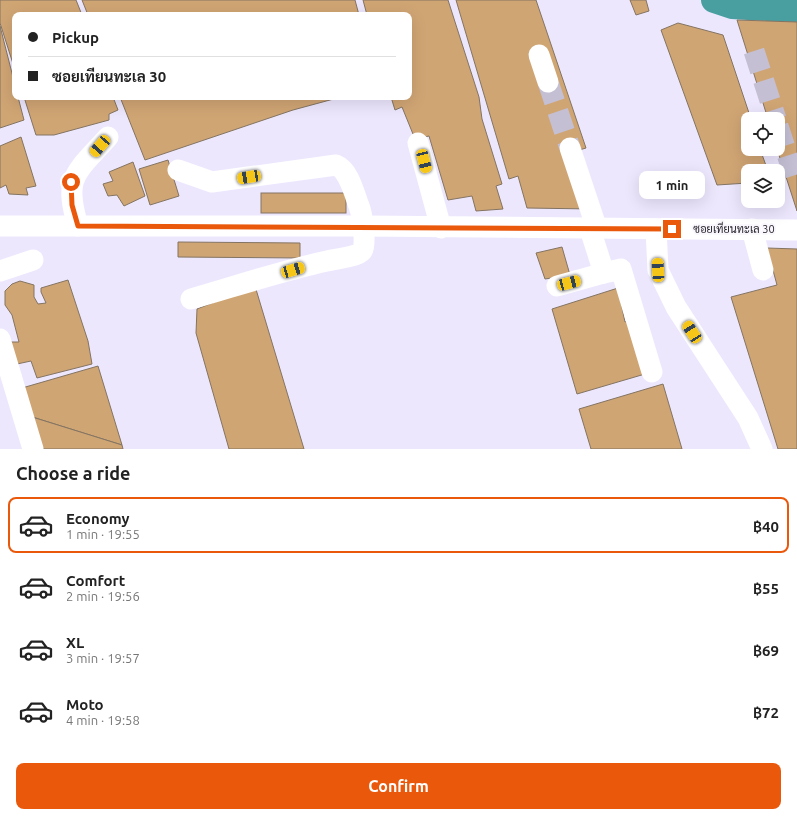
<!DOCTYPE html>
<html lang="en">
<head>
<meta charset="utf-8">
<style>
	:root { --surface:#fff; --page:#f2f2f2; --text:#222; --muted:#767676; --line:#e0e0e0; --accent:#ea580c }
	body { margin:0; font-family:Ubuntu,Sarabun,sans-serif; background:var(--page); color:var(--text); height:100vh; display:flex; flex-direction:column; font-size:15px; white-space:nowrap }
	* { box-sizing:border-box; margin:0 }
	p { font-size:13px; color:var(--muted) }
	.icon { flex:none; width:22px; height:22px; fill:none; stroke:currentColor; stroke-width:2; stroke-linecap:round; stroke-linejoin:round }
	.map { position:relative; height:449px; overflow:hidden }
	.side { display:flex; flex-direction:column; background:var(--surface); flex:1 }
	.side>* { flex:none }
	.hud { position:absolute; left:12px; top:12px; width:400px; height:88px; border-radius:8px; box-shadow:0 4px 16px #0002; display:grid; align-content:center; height:88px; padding:0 16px; background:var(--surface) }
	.fabs { position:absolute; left:741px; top:112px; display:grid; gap:8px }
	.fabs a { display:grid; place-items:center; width:44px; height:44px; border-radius:8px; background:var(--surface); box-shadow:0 4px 16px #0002; font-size:20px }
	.end { position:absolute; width:18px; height:18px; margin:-9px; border:5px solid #ea580c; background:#fff; box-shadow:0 0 0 2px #fff }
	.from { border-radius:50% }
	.bubble { position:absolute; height:28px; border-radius:8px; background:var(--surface); box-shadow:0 4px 16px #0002; font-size:13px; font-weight:600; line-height:28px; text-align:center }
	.car { position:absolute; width:12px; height:24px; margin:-12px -6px; border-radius:5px; box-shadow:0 0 3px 1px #0007; background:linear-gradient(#f5c518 24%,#345 0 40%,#f5c518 0 76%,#345 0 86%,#f5c518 0) }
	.hud b { display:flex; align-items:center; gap:14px; height:38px; font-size:15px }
	.hud b+b { border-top:1px solid var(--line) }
	.hud i { width:10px; height:10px; background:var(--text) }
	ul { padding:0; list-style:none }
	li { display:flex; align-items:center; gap:12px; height:56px; margin:0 8px 6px; padding:0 8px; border:2px solid transparent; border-radius:8px }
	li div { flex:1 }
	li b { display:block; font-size:15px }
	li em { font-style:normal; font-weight:600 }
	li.selected { border-color:var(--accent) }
	li>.icon { width:36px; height:36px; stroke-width:1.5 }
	h2 { padding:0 16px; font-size:18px; line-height:48px }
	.action { display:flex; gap:8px; margin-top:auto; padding:8px 16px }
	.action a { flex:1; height:46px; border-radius:8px; background:var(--accent); color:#fff; font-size:16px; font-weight:600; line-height:46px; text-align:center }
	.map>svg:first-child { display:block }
</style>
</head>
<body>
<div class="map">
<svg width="797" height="449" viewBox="0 0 797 449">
	<rect width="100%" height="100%" fill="#ede7fe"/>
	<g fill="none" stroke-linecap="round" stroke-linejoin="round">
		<!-- river -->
		<path stroke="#499fa0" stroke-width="26" d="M714 0 732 6 797 10"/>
	</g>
	<!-- building -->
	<g fill="#d0a574" stroke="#837462">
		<path d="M0 0H76L82 15H15V70L0 23Z"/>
		<path d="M82 0H355L359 15H88Z"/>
		<path d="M363 0H448L479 97 482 119 502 184 496 186 503 209 476 211 472 196 448 200 429 136 415 139 402 107 395 110 391 97H409V15H367Z"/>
		<path d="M456 0H536L586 148 566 154 591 209 527 208 518 176 509 179Z"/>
		<path d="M630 0H646L649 11 636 15Z"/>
		<path d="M737 20 797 22V211L777 149 778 119H768Z"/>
		<path d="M678 23 723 35 751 119H748V149H760L768 171H748V183L717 185 661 30Z"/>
		<path d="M0 26 15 85V97H18L24 120 0 128Z"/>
		<path d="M24 97H113L118 110 109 114V120L54 135H36Z"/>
		<path d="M120 97H341L293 110 145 160Z"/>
		<path d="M21 137 36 186 26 188 28 195 9 194 6 185 0 188V146Z"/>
		<path d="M168 160 179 196 150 205 139 169Z"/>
		<path d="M133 162 145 196 124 206 117 195 108 196 103 184 113 181 109 172Z"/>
		<rect x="261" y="193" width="85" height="20"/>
		<path d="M178 242 300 243V258L178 257Z"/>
		<path d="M562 247 570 275 545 279 536 253Z"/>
		<path d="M767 248 797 249V449H778L731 297 777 285Z"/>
		<path d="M68 280 88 341 92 364 37 378 31 361 17 364 10 342H19L12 315 5 305V291L12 284 20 281 34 285V297L38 304 46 303 41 292V288Z"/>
		<path d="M255 286 304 449H229L196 333 197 309Z"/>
		<path d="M618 288 625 322 630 320 645 374 577 394 552 309Z"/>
		<path d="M98 366 122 445 29 416 22 388Z"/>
		<path d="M663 384 682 449H591L579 409Z"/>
		<path d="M29 416 122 445 123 449H40Z"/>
	</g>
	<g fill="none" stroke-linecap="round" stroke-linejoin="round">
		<!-- minor-tunnel -->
		<g stroke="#c4bfd3" stroke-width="21" stroke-dasharray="21 10" stroke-linecap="butt">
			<path d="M754 51 776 119"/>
			<path d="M548 82 570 148"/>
			<path d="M778 126 797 185"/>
		</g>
		<!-- minor -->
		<g stroke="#fff" stroke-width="21">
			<path d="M539 55 548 82"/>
			<path d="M418 143 441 228"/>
			<path d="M570 148 597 229"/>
			<path d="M178 170 212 182 336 165C349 170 354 193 359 206 362 213 367 245 362 251 357 257 335 259 327 261 281 271 236 286 191 299"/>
			<path d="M0 226H363L797 230"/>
			<path d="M78 226C63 176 76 173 108 137"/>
			<path d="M590 229 604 273 621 269 652 372"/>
			<path d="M656 229 658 270 676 307 748 418 762 449"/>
			<path d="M752 229 763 270"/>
			<path d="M0 271 33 260"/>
			<path d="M557 286 604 273"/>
			<path d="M0 339 33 449"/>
		</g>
	</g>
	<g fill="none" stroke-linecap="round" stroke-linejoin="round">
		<!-- route -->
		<path stroke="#ea580c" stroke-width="5" d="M71 182 72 205 78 226 672 229"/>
	</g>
	<g text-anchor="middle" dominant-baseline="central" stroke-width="4" stroke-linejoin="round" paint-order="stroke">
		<!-- street labels -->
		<g font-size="11" fill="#211e27" stroke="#f9f7fc">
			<text x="734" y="229">ซอยเทียนทะเล 30</text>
		</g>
	</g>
</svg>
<div class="fabs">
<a><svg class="icon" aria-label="locate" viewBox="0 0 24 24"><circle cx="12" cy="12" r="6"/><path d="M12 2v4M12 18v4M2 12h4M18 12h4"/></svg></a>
<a><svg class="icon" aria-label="layers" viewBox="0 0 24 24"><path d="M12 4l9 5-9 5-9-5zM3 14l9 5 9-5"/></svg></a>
</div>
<i class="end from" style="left:71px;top:182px"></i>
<i class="end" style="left:672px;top:229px"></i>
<div class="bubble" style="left:639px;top:171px;width:66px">1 min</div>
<i class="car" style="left:100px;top:146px;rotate:221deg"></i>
<i class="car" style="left:424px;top:161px;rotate:166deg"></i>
<i class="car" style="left:249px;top:177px;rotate:261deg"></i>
<i class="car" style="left:293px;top:270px;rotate:74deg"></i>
<i class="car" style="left:658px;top:270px;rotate:357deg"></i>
<i class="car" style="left:569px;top:283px;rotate:75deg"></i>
<i class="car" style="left:692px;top:332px;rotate:327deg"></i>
<div class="hud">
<b><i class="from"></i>Pickup</b>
<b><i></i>ซอยเทียนทะเล 30</b>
</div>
</div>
<section class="side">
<h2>Choose a ride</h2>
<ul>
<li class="selected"><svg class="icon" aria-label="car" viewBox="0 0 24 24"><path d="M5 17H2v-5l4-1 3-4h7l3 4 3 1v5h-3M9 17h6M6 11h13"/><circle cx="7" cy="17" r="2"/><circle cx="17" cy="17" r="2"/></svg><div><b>Economy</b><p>1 min · 19:55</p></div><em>฿40</em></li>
<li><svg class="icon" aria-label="car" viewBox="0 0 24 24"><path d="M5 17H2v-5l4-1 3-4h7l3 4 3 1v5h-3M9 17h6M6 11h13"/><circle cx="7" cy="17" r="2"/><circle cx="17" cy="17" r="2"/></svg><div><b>Comfort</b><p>2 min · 19:56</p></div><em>฿55</em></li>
<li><svg class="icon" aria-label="car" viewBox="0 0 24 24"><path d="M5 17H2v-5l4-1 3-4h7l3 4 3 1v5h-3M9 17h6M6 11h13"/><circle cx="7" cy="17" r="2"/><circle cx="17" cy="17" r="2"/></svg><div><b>XL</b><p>3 min · 19:57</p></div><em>฿69</em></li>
<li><svg class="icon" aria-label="car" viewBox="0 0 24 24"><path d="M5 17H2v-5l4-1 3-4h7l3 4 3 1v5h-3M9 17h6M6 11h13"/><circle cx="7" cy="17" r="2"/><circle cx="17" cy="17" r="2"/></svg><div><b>Moto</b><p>4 min · 19:58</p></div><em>฿72</em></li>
</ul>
<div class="action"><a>Confirm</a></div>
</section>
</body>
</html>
